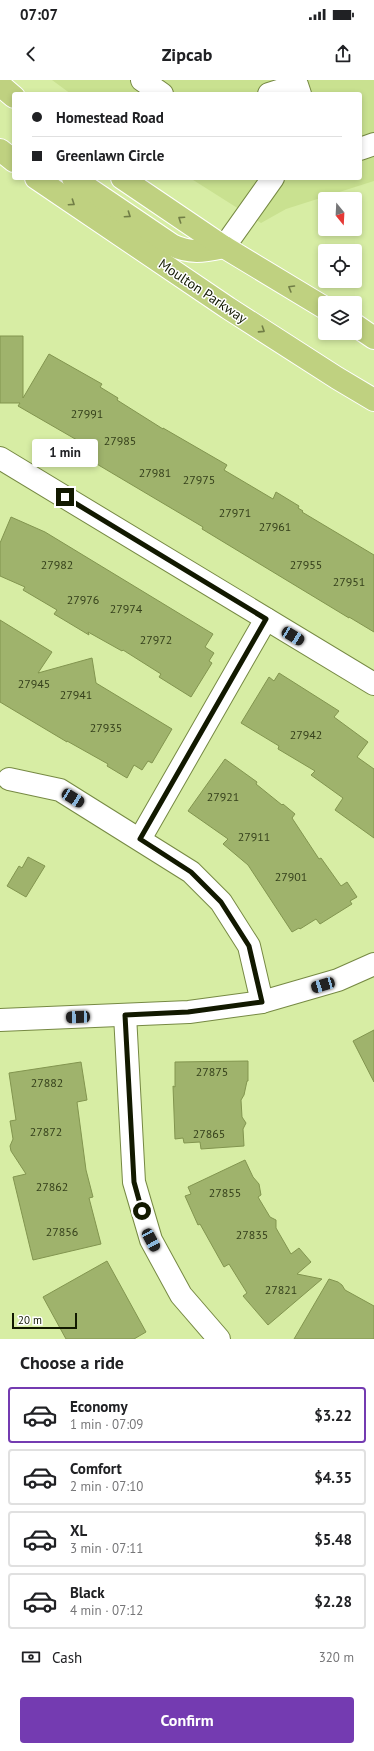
<!DOCTYPE html>
<html lang="en">
<head>
<meta charset="utf-8">
<style>
	:root { --surface:#fff; --page:#f2f2f2; --text:#202124; --muted:#757577; --line:#e0e0e0; --accent:#743bb1 }
	body { margin:0; font-family:"PT Sans",sans-serif; background:var(--page); color:var(--text); height:100vh; display:flex; flex-direction:column; font-size:15px; white-space:nowrap }
	* { box-sizing:border-box; margin:0 }
	p { font-size:13px; color:var(--muted) }
	.icon { flex:none; width:22px; height:22px; fill:none; stroke:currentColor; stroke-width:2; stroke-linecap:round; stroke-linejoin:round }
	.map { position:relative; height:1259px; overflow:hidden }
	.details { display:flex; flex-direction:column; background:var(--surface); flex:1 }
	.details>* { flex:none }
	.hud { position:absolute; left:12px; top:12px; width:350px; height:88px; border-radius:4px; box-shadow:0 2px 6px #0003; display:grid; align-content:center; height:88px; padding:0 20px; background:var(--surface) }
	.needle { width:26px; rotate:162deg }
	.controls { position:absolute; left:318px; top:112px; display:grid; gap:8px }
	.controls a { display:grid; place-items:center; width:44px; height:44px; border-radius:4px; background:var(--surface); box-shadow:0 2px 6px #0003; font-size:20px }
	.scale { position:absolute; left:12px; bottom:10px; width:65px; box-sizing:border-box; padding-left:4px; border:2px solid #121900; border-top:0; font-size:11px; line-height:14px; white-space:nowrap; color:#121900; -webkit-text-stroke:3px #fff; paint-order:stroke }
	.end { position:absolute; width:18px; height:18px; margin:-9px; border:5px solid #121900; background:#fff; box-shadow:0 0 0 2px #fff }
	.from { border-radius:50% }
	.bubble { position:absolute; height:28px; border-radius:4px; background:var(--surface); box-shadow:0 2px 6px #0003; font-size:13px; font-weight:700; line-height:28px; text-align:center }
	.car { position:absolute; width:12px; height:24px; margin:-12px -6px; border-radius:5px; box-shadow:0 0 3px 1px #0007; background:linear-gradient(#222 24%,#8ab4d8 0 40%,#222 0 76%,#8ab4d8 0 86%,#222 0) }
	.hud b { display:flex; align-items:center; gap:14px; height:38px; font-size:15px }
	.hud b+b { border-top:1px solid var(--line) }
	.hud i { width:10px; height:10px; background:var(--text) }
	ul { padding:0; list-style:none }
	li { display:flex; align-items:center; gap:12px; height:56px; margin:0 8px 6px; padding:0 12px; border:2px solid var(--line); border-radius:4px }
	li div { flex:1 }
	li b { display:block; font-size:15px }
	li em { font-style:normal; font-weight:700 }
	li.active { border-color:var(--accent) }
	li>.icon { width:36px; height:36px; stroke-width:1.5 }
	h2 { padding:0 20px; font-size:18px; line-height:48px }
	.pay { display:flex; align-items:center; gap:10px; height:44px; padding:0 20px; font-size:15px }
	.pay p { margin-inline-start:auto }
	.cta { display:flex; gap:8px; margin-top:auto; padding:8px 20px }
	.cta a { flex:1; height:46px; border-radius:4px; background:var(--accent); color:#fff; font-size:16px; font-weight:700; line-height:46px; text-align:center }
	.status { display:flex; justify-content:space-between; align-items:center; height:28px; padding:0 20px; background:var(--surface); direction:ltr }
	.status svg { height:11px; fill:currentColor }
	header { display:flex; justify-content:space-between; align-items:center; height:52px; padding:0 20px; background:var(--surface); font-size:18px; font-weight:700 }
	.map>svg:first-child { display:block }
</style>
</head>
<body>
<div class="status"><b>07:07</b><svg viewBox="0 0 49 12"><path d="M0 12V9h3v3zM5 12V6h3v6zM10 12V3h3v9zM15 12V0h3v12zM26 1h20v11H26zM47 4h2v5h-2z"/></svg></div>
<header><svg class="icon" aria-label="back" viewBox="0 0 24 24"><path d="M15 5l-7 7 7 7"/></svg>Zipcab<svg class="icon" aria-label="share" viewBox="0 0 24 24"><path d="M12 15V3M7 8l5-5 5 5M5 13v7h14v-7"/></svg></header>
<div class="map">
<svg width="374" height="1259" viewBox="0 0 374 1259">
	<rect width="100%" height="100%" fill="#d7eda4"/>
	<!-- built -->
	<path fill="#c9e190" d="M52 0H374V101L286 129 261 143 190 98H360V14H71Z"/>
	<!-- building -->
	<g fill="#9fb36c" stroke="#82954f">
		<path d="M0 256H23V318L49 274 102 304 100 307 118 318 117 320 163 349V348L227 385 224 390 273 419 276 412 299 426 298 428 303 431 302 432 374 475V552L349 537V538L202 449 203 447 90 380 96 371 18 326 20 323H0Z"/>
		<path d="M11 437 45 452 213 554 205 567 214 573 209 581 212 583 191 617 159 597 161 594 123 570 122 571 88 552 89 555 54 534 57 530 23 510 25 507 0 496V463Z"/>
		<path d="M0 540 52 572 38 593 92 578 96 603 172 649 152 683 148 681 142 690 134 685 127 698 107 686 108 684 67 661V662L0 622Z"/>
		<path d="M279 593 339 631 334 637 368 662 357 677 374 689V758L335 730 343 718 311 695 315 691 278 669 279 666 241 643 269 597 274 601Z"/>
		<path d="M225 679 257 702 256 704 282 725 283 724 295 734 292 738 319 779 321 778 341 806 347 802 357 817 350 821 352 824 320 844 316 839 300 849 299 848 292 852 248 785 223 764 228 759 188 731Z"/>
		<path d="M28 777 45 786 26 817 7 806 19 786 22 788Z"/>
		<path d="M374 950V1002L353 961Z"/>
		<path d="M248 981V1001H247L244 1015 241 1020 242 1037 246 1043 243 1049 244 1066 201 1069 200 1062 184 1063 183 1058 175 1059 173 1006 175 1007V982Z"/>
		<path d="M81 982 87 1020 77 1022 86 1090 93 1117 89 1118 101 1164 33 1180 13 1097 26 1094 11 1071 10 1066 13 1059 10 1041 16 1040 9 993Z"/>
		<path d="M245 1080 253 1097 259 1104 261 1115 258 1117 270 1137 276 1140V1148L291 1174 299 1168 311 1182 297 1194 322 1199 268 1245 243 1216 247 1213 229 1184 224 1187 200 1144 198 1145 185 1116 191 1114 188 1107Z"/>
		<path d="M107 1181 146 1252 134 1259H66L43 1217Z"/>
		<path d="M329 1199 338 1202 342 1205 345 1210 374 1226V1259H294Z"/>
	</g>
	<g fill="none" stroke-linecap="round" stroke-linejoin="round">
		<defs>
			<g id="minor">
				<path d="M142 0 162 14"/>
				<path d="M269 14 297 5 300 14"/>
				<path d="M360 69 374 64"/>
				<path d="M224 167 273 98"/>
				<path d="M0 378 374 604"/>
				<path d="M9 699 60 710 191 792 221 822 249 866 262 922"/>
				<path d="M140 759 266 539"/>
				<path d="M125 935 134 1102 151 1160 181 1215 219 1259"/>
				<path d="M0 940 189 932 262 922 338 900 374 884"/>
			</g>
			<g id="major">
				<path d="M0 5 14 17"/>
				<path d="M0 70 14 81"/>
				<path d="M36 98 228 228 337 298 374 320"/>
				<path d="M73 98 172 165C190 174 204 171 224 167"/>
				<path d="M122 98 224 167 325 228"/>
				<path d="M355 245 374 258"/>
			</g>
		</defs>
		<!-- minor casing -->
		<use href="#minor" stroke="#768943" stroke-width="24"/>
		<!-- major casing -->
		<use href="#major" stroke="#fff" stroke-width="24"/>
		<!-- minor -->
		<use href="#minor" stroke="#fff" stroke-width="22"/>
		<!-- major -->
		<use href="#major" stroke="#bfd180" stroke-width="22"/>
	</g>
	<!-- one-way arrows -->
	<defs><path id="oneway-chevron" d="M-2-3.5L2.5 0L-2 3.5" fill="none" stroke-width="1.6" stroke-linecap="round" stroke-linejoin="round"/></defs>
	<g stroke="#717e46">
		<use href="#oneway-chevron" transform="translate(72 123) rotate(34)"/>
		<use href="#oneway-chevron" transform="translate(128 135) rotate(34)"/>
		<use href="#oneway-chevron" transform="translate(181 139) rotate(-146)"/>
		<use href="#oneway-chevron" transform="translate(291 208) rotate(-149)"/>
		<use href="#oneway-chevron" transform="translate(262 250) rotate(33)"/>
	</g>
	<g fill="none" stroke-linecap="round" stroke-linejoin="round">
		<!-- route -->
		<path stroke="#121900" stroke-width="5" d="M65 417 266 539 140 759 191 792 221 822 249 866 262 922 188 932 125 935 134 1102 142 1131"/>
	</g>
	<g text-anchor="middle" dominant-baseline="central" stroke-width="3" stroke-linejoin="round" paint-order="stroke">
		<!-- number labels -->
		<g font-size="12" fill="#35401b">
			<text x="87" y="333">27991</text>
			<text x="120" y="360">27985</text>
			<text x="155" y="392">27981</text>
			<text x="199" y="399">27975</text>
			<text x="235" y="432">27971</text>
			<text x="275" y="446">27961</text>
			<text x="57" y="484">27982</text>
			<text x="306" y="484">27955</text>
			<text x="349" y="501">27951</text>
			<text x="83" y="519">27976</text>
			<text x="126" y="528">27974</text>
			<text x="156" y="559">27972</text>
			<text x="34" y="603">27945</text>
			<text x="76" y="614">27941</text>
			<text x="106" y="647">27935</text>
			<text x="306" y="654">27942</text>
			<text x="223" y="716">27921</text>
			<text x="254" y="756">27911</text>
			<text x="291" y="796">27901</text>
			<text x="212" y="991">27875</text>
			<text x="47" y="1002">27882</text>
			<text x="46" y="1051">27872</text>
			<text x="209" y="1053">27865</text>
			<text x="52" y="1106">27862</text>
			<text x="225" y="1112">27855</text>
			<text x="62" y="1151">27856</text>
			<text x="252" y="1154">27835</text>
			<text x="281" y="1209">27821</text>
		</g>
		<!-- street labels -->
		<g font-size="14" fill="#121900" stroke="#fff">
			<text transform="translate(203 211) rotate(34)">Moulton Parkway</text>
		</g>
	</g>
</svg>
<div class="controls">
<a><svg class="needle" viewBox="-14 -14 28 28"><path d="M0-13l5 13h-10z" fill="#e53935"/><path d="M0 13l5-13h-10z" fill="#757577"/></svg></a>
<a><svg class="icon" aria-label="locate" viewBox="0 0 24 24"><circle cx="12" cy="12" r="6"/><path d="M12 2v4M12 18v4M2 12h4M18 12h4"/></svg></a>
<a><svg class="icon" aria-label="layers" viewBox="0 0 24 24"><path d="M12 4l9 5-9 5-9-5zM3 14l9 5 9-5"/></svg></a>
</div>
<div class="scale">20 m</div>
<i class="end from" style="left:142px;top:1131px"></i>
<i class="end" style="left:65px;top:417px"></i>
<div class="bubble" style="left:32px;top:359px;width:66px">1 min</div>
<i class="car" style="left:293px;top:556px;rotate:121deg"></i>
<i class="car" style="left:73px;top:718px;rotate:122deg"></i>
<i class="car" style="left:323px;top:905px;rotate:254deg"></i>
<i class="car" style="left:78px;top:937px;rotate:268deg"></i>
<i class="car" style="left:151px;top:1160px;rotate:152deg"></i>
<div class="hud">
<b><i class="from"></i>Homestead Road</b>
<b><i></i>Greenlawn Circle</b>
</div>
</div>
<section class="details">
<h2>Choose a ride</h2>
<ul>
<li class="active"><svg class="icon" aria-label="car" viewBox="0 0 24 24"><path d="M5 17H2v-5l4-1 3-4h7l3 4 3 1v5h-3M9 17h6M6 11h13"/><circle cx="7" cy="17" r="2"/><circle cx="17" cy="17" r="2"/></svg><div><b>Economy</b><p>1 min · 07:09</p></div><em>$3.22</em></li>
<li><svg class="icon" aria-label="car" viewBox="0 0 24 24"><path d="M5 17H2v-5l4-1 3-4h7l3 4 3 1v5h-3M9 17h6M6 11h13"/><circle cx="7" cy="17" r="2"/><circle cx="17" cy="17" r="2"/></svg><div><b>Comfort</b><p>2 min · 07:10</p></div><em>$4.35</em></li>
<li><svg class="icon" aria-label="car" viewBox="0 0 24 24"><path d="M5 17H2v-5l4-1 3-4h7l3 4 3 1v5h-3M9 17h6M6 11h13"/><circle cx="7" cy="17" r="2"/><circle cx="17" cy="17" r="2"/></svg><div><b>XL</b><p>3 min · 07:11</p></div><em>$5.48</em></li>
<li><svg class="icon" aria-label="car" viewBox="0 0 24 24"><path d="M5 17H2v-5l4-1 3-4h7l3 4 3 1v5h-3M9 17h6M6 11h13"/><circle cx="7" cy="17" r="2"/><circle cx="17" cy="17" r="2"/></svg><div><b>Black</b><p>4 min · 07:12</p></div><em>$2.28</em></li>
</ul>
<div class="pay"><svg class="icon" aria-label="cash" viewBox="0 0 24 24"><path d="M3 7h18v10H3z"/><circle cx="12" cy="12" r="2"/></svg>Cash<p>320 m</p></div>
<div class="cta"><a>Confirm</a></div>
</section>
</body>
</html>
